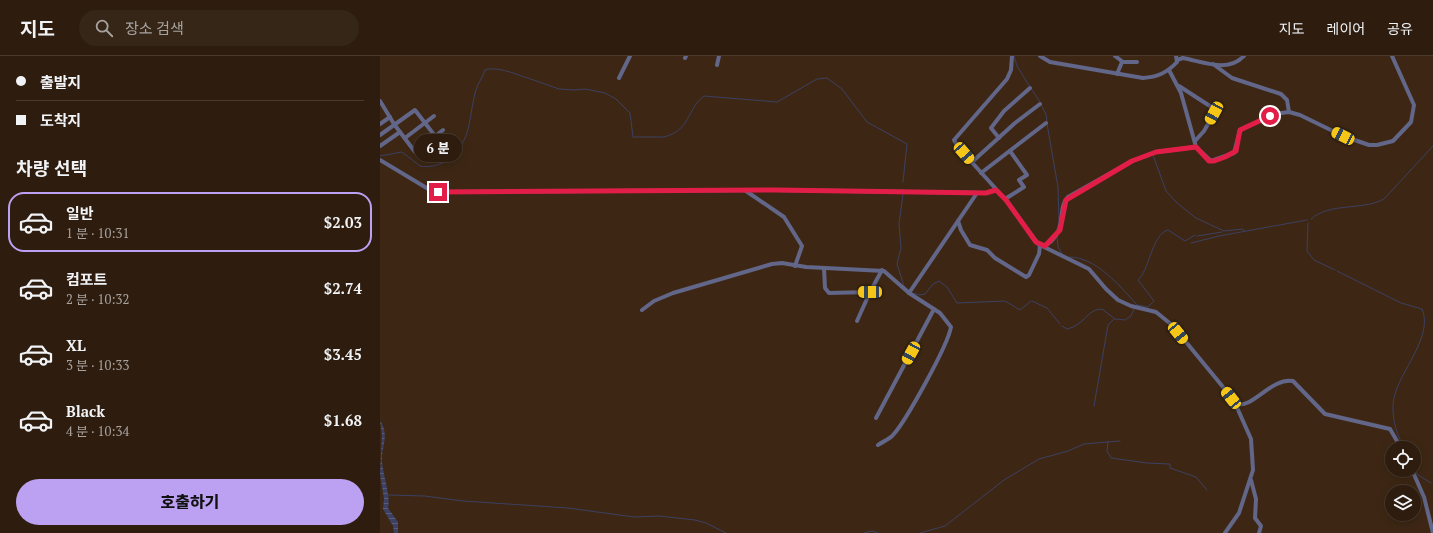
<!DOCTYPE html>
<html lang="ko">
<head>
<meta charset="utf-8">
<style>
	:root { --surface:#2e1d0f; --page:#362618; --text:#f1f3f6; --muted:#a7a29e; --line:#493b2f; --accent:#bca0f2 }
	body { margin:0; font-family:"PT Serif","Noto Sans KR",serif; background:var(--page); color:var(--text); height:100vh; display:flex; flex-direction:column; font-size:15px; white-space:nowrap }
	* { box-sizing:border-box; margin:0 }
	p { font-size:13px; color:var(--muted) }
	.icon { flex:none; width:22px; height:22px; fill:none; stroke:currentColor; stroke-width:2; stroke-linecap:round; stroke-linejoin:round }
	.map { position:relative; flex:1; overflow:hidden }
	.drawer { display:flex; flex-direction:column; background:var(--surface); width:380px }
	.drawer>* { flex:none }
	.banner { display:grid; align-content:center; height:88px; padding:0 16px; background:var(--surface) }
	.buttons { position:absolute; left:1005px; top:385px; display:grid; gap:8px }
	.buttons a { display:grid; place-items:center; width:36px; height:36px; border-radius:50%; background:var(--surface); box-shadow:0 2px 10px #0003,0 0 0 1px var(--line); font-size:20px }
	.end { position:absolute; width:18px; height:18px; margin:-9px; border:5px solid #e11d48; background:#fff; box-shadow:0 0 0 2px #fff }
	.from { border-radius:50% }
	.bubble { position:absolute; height:28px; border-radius:14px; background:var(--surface); box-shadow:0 2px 10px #0003,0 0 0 1px var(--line); font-size:13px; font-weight:800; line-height:28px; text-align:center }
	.car { position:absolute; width:12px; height:24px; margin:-12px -6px; border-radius:5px; box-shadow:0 0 3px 1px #0007; background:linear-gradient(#f5c518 24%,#345 0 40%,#f5c518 0 76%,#345 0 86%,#f5c518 0) }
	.banner b { display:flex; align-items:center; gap:14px; height:38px; font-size:15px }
	.banner b+b { border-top:1px solid var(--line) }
	.banner i { width:10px; height:10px; background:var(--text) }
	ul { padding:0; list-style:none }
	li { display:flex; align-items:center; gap:12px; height:60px; margin:0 8px 6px; padding:0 8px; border:2px solid transparent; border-radius:16px }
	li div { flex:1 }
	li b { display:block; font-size:15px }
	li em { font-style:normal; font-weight:800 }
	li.active { border-color:var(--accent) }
	li>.icon { width:36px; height:36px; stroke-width:1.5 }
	h2 { padding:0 16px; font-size:18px; line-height:48px }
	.primary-button { display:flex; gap:8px; margin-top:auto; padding:8px 16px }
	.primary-button a { flex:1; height:46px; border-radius:24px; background:var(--accent); color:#111; font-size:16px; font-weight:800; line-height:46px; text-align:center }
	header { display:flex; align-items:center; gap:24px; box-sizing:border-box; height:56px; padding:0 20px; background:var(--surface); border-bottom:1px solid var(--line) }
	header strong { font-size:19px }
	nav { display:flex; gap:22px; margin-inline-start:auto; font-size:14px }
	.search { width:280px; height:36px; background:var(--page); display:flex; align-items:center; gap:10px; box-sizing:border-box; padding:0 14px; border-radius:22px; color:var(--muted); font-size:15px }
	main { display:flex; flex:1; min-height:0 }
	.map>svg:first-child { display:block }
</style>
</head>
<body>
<header>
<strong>지도</strong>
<div class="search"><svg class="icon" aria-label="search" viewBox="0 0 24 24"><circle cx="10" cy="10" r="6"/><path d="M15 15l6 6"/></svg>장소 검색</div>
<nav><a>지도</a><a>레이어</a><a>공유</a></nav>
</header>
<main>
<section class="drawer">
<div class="banner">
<b><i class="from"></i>출발지</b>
<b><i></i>도착지</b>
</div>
<h2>차량 선택</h2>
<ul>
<li class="active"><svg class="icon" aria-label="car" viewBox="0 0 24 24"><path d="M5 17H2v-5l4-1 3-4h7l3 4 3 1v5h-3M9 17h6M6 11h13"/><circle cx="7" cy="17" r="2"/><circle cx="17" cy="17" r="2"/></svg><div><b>일반</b><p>1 분 · 10:31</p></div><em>$2.03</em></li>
<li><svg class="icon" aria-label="car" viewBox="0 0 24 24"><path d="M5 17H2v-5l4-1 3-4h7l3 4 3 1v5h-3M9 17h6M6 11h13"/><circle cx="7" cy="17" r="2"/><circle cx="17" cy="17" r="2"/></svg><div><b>컴포트</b><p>2 분 · 10:32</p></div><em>$2.74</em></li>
<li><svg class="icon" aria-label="car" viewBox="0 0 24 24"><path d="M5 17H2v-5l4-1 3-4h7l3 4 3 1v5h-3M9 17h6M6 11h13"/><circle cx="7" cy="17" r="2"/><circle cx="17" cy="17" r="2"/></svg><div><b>XL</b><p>3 분 · 10:33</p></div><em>$3.45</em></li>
<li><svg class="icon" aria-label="car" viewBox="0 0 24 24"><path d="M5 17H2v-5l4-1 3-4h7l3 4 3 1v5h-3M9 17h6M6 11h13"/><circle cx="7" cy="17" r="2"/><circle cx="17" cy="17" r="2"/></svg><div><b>Black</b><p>4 분 · 10:34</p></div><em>$1.68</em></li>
</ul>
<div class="primary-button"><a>호출하기</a></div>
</section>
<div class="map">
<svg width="1053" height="477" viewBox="0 0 1053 477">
	<defs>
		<pattern id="water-rules" width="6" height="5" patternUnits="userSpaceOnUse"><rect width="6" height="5" fill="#3c4062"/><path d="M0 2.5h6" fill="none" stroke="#595c78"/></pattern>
	</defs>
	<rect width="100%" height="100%" fill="#3d2714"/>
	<!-- water -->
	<path fill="url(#water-rules)" d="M0 364C10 381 1 389 2 406 3 419 11 440 8 452L18 466V477H14L13 470 3 453 4 443 0 418 2 378Z"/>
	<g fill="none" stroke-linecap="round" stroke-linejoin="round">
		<!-- stream -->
		<g stroke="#3c4062" stroke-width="1">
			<path d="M634 0 637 10 650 31"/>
			<path d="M145 21 179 33 195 34 205 33 225 37 236 43 250 57 253 81H283"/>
			<path d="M652 34 660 46"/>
			<path d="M661 49 666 58 667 65"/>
			<path d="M667 68 678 131 679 165"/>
			<path d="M284 81C311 74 306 54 324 40L397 46 437 23 447 22 462 33 487 66 527 88 523 126"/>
			<path d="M773 99 786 135 797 147 816 162 844 175 863 173 865 176"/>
			<path d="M0 100 22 96 40 110C50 112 61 109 69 103 93 83 88 61 96 34 98 27 103 21 105 14 115 10 134 17 144 21"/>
			<path d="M523 138 519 168 521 192 517 208 524 230 529 234"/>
			<path d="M931 163C950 146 982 155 1004 143L1053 90"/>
			<path d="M928 167 927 195 934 204 955 214"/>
			<path d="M677 180 678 191 682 198"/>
			<path d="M817 180 842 176"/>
			<path d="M811 187 839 180 927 164"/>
			<path d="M690 201C716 201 741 231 757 249"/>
			<path d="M957 215 1021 247 1042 253C1053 278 1024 311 1016 335 1009 354 1015 375 1024 392"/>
			<path d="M532 237 540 239 545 238 553 228 559 225 567 231 577 247 625 245 640 254 651 245"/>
			<path d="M652 245 667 252 680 268"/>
			<path d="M757 249 768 251 774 245 758 224C769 215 772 178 788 174L805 185 815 179"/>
			<path d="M682 270 687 273C705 269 707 253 722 253L735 263 745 264 751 260 754 253"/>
			<path d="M714 350 728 269 734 263"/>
			<path d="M728 385 727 395 731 402 767 407 790 408V412L816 421 827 434"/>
			<path d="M1034 413 1038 419 1051 427"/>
			<path d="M8 439 45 440 83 445 188 452 254 461 279 460 315 464 326 467 346 477"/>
			<path d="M484 477 492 475 498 477"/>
			<path d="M540 477 565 470 624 424 659 403 688 395 704 388 740 385"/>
		</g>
		<!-- minor -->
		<g stroke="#626688" stroke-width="4">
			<path d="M632 0 631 14 627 23 574 84 578 91 626 144 658 188 709 213 726 233 738 244 751 250 776 256 792 269 857 348C872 353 892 321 913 325L945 358 1010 373 1021 392"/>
			<path d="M660 0 670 6 763 22C777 21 787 17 797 6L796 0"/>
			<path d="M735 0 743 6H757"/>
			<path d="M305 2 306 0"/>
			<path d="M797 4 803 2C824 6 848 17 864 0"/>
			<path d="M833 8 852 22 901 38 907 44 909 56"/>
			<path d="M337 9 339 0"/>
			<path d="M789 14 801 37 816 91 831 105 854 97 860 74 894 58 909 56 920 59 963 80 989 89H997L1013 85 1031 66 1034 49 1012 0"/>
			<path d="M737 18 742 6"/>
			<path d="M239 22 250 0"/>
			<path d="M799 30 836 54 824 75 815 85"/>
			<path d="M0 45 14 68 35 96 63 74"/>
			<path d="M0 68 10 61"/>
			<path d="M0 79 35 54 55 80"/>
			<path d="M25 82 54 60"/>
			<path d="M619 82 611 72 624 55 650 32"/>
			<path d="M0 90 20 76"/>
			<path d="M0 104 50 134 64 136 395 134 606 137 615 134"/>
			<path d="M592 106 635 67 660 48"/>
			<path d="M601 117 666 67"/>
			<path d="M366 135 404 161 422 190 415 210"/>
			<path d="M625 143 644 131 639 124 647 119 630 95"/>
			<path d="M578 165 581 174 590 189 607 194 615 202 646 221 649 219 659 198 660 189"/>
			<path d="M665 190C689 175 676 153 688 141L752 105 776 96 816 91"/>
			<path d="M444 212 445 232 449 237 490 236 502 214"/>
			<path d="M529 237 597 137"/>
			<path d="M262 254 274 245 293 237 392 208 402 207 426 211 504 215 529 237 560 257 571 271C568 289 526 365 513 379 510 383 502 386 498 389"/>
			<path d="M477 265 490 236"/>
			<path d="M496 362 554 253"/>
			<path d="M1032 414 1044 441 1053 477"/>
			<path d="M871 424 876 443 875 462 881 470 879 477"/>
			<path d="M845 477 859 457 873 414 871 383 855 347"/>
		</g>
	</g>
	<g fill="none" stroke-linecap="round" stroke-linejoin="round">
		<!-- route -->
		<path stroke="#e11d48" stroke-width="5" d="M58 136 395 134 606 137 616 134 626 144 656 186 665 190 680 174 686 144 752 105 776 96 816 91 829 105H834L845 101 856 95 860 74 890 60"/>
	</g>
</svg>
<div class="buttons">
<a><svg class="icon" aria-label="locate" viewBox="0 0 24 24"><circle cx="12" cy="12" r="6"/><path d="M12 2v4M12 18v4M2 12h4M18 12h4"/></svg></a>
<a><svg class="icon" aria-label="layers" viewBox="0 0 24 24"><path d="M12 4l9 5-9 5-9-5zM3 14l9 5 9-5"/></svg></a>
</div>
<i class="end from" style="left:890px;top:60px"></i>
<i class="end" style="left:58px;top:136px"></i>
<div class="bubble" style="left:34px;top:78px;width:48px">6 분</div>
<i class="car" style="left:834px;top:57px;rotate:209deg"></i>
<i class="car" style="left:963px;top:80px;rotate:296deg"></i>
<i class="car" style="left:584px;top:97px;rotate:139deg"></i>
<i class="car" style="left:490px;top:236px;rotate:270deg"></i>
<i class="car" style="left:798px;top:277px;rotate:141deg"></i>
<i class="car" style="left:531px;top:297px;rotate:209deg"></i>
<i class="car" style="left:851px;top:342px;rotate:322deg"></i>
</div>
</main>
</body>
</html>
